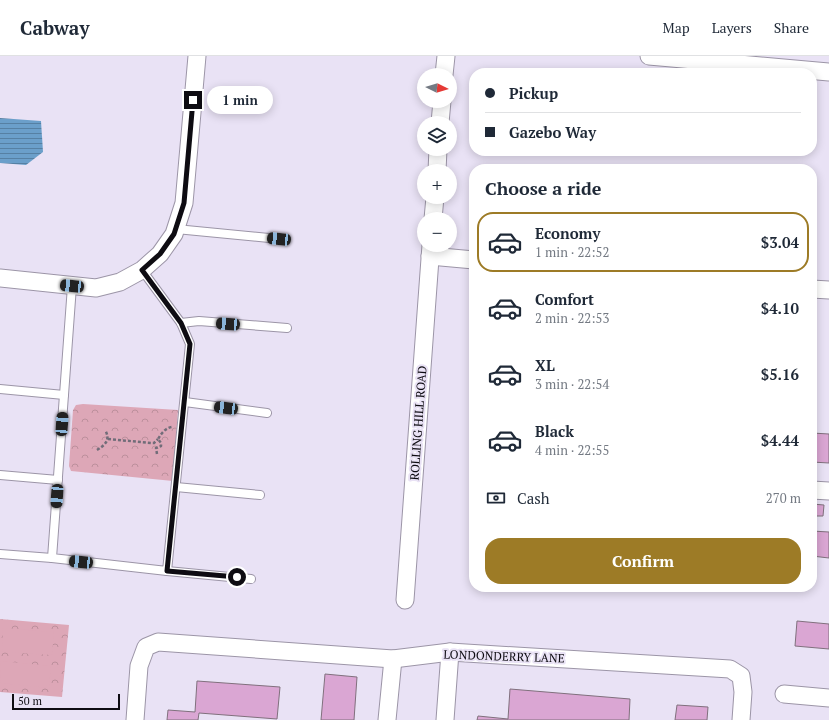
<!DOCTYPE html>
<html lang="en">
<head>
<meta charset="utf-8">
<style>
	:root { --surface:#fff; --page:#f6f6f7; --text:#1f2937; --muted:#747a83; --line:#e0e1e3; --accent:#9d7b26 }
	body { margin:0; font-family:"PT Serif",serif; background:var(--page); color:var(--text); height:100vh; display:flex; flex-direction:column; font-size:15px; white-space:nowrap }
	* { box-sizing:border-box; margin:0 }
	p { font-size:13px; color:var(--muted) }
	.icon { flex:none; width:22px; height:22px; fill:none; stroke:currentColor; stroke-width:2; stroke-linecap:round; stroke-linejoin:round }
	.map { position:relative; flex:1; overflow:hidden }
	.side { position:absolute; left:469px; top:108px; width:348px; height:428px; display:flex; flex-direction:column; background:var(--surface); border-radius:16px; box-shadow:0 2px 10px #0003 }
	.side>* { flex:none }
	.hud { position:absolute; left:469px; top:12px; width:348px; height:88px; border-radius:16px; box-shadow:0 2px 10px #0003; display:grid; align-content:center; height:88px; padding:0 16px; background:var(--surface) }
	.needle { width:26px; rotate:95deg }
	.buttons { position:absolute; left:417px; top:12px; display:grid; gap:8px }
	.buttons a { display:grid; place-items:center; width:40px; height:40px; border-radius:50%; background:var(--surface); box-shadow:0 2px 10px #0003; font-size:20px }
	.scale { position:absolute; left:12px; bottom:10px; width:108px; box-sizing:border-box; padding-left:4px; border:2px solid #0e0c12; border-top:0; font-size:11px; line-height:14px; white-space:nowrap; color:#0e0c12; -webkit-text-stroke:3px #e9e2f5; paint-order:stroke }
	.end { position:absolute; width:18px; height:18px; margin:-9px; border:5px solid #0e0c12; background:#fff; box-shadow:0 0 0 2px #fff }
	.from { border-radius:50% }
	.bubble { position:absolute; height:28px; border-radius:14px; background:var(--surface); box-shadow:0 2px 10px #0003; font-size:13px; font-weight:700; line-height:28px; text-align:center }
	.car { position:absolute; width:12px; height:24px; margin:-12px -6px; border-radius:5px; box-shadow:0 0 3px 1px #0007; background:linear-gradient(#222 24%,#8ab4d8 0 40%,#222 0 76%,#8ab4d8 0 86%,#222 0) }
	.hud b { display:flex; align-items:center; gap:14px; height:38px; font-size:15px }
	.hud b+b { border-top:1px solid var(--line) }
	.hud i { width:10px; height:10px; background:var(--text) }
	ul { padding:0; list-style:none }
	li { display:flex; align-items:center; gap:12px; height:60px; margin:0 8px 6px; padding:0 8px; border:2px solid transparent; border-radius:16px }
	li div { flex:1 }
	li b { display:block; font-size:15px }
	li em { font-style:normal; font-weight:700 }
	li.on { border-color:var(--accent) }
	li>.icon { width:36px; height:36px; stroke-width:1.5 }
	h2 { padding:0 16px; font-size:18px; line-height:48px }
	.pay { display:flex; align-items:center; gap:10px; height:44px; padding:0 16px; font-size:15px }
	.pay p { margin-inline-start:auto }
	.primary-button { display:flex; gap:8px; margin-top:auto; padding:8px 16px }
	.primary-button a { flex:1; height:46px; border-radius:16px; background:var(--accent); color:#fff; font-size:16px; font-weight:700; line-height:46px; text-align:center }
	header { display:flex; align-items:center; gap:24px; box-sizing:border-box; height:56px; padding:0 20px; background:var(--surface); border-bottom:1px solid var(--line) }
	header strong { font-size:19px }
	nav { display:flex; gap:22px; margin-inline-start:auto; font-size:14px }
	.map>svg:first-child { display:block }
</style>
</head>
<body>
<header>
<strong>Cabway</strong>
<nav><a>Map</a><a>Layers</a><a>Share</a></nav>
</header>
<div class="map">
<svg width="829" height="664" viewBox="0 0 829 664">
	<defs>
		<pattern id="park-crowns" width="20" height="18" patternUnits="userSpaceOnUse"><rect width="20" height="18" fill="#dda7b7"/><path d="M2 6a3 3 0 1 1 6 0M12 15a3 3 0 1 1 6 0" fill="none" stroke="#bc8f9c"/></pattern>
		<pattern id="water-rules" width="6" height="5" patternUnits="userSpaceOnUse"><rect width="6" height="5" fill="#6b9fca"/><path d="M0 2.5h6" fill="none" stroke="#5680a3"/></pattern>
	</defs>
	<rect width="100%" height="100%" fill="#e9e2f5"/>
	<!-- park -->
	<g fill="url(#park-crowns)">
		<path d="M83 348 178 354 173 425 71 415 69 410 73 354 76 349Z"/>
		<path d="M0 563 69 569 62 641 0 636Z"/>
	</g>
	<!-- pitch -->
	<g fill="#dda7b7">
		<path d="M3 572 54 576 52 599 2 596Z"/>
		<path d="M1 605 51 610 49 632 0 627Z"/>
	</g>
	<!-- water -->
	<path fill="url(#water-rules)" d="M0 62 41 65 43 96 26 109 0 107Z"/>
	<!-- building -->
	<g fill="#daa6d3" stroke="#80707d">
		<path d="M812 377 829 378V407L812 406Z"/>
		<path d="M812 448 824 449 823 460H812Z"/>
		<path d="M812 475 829 476V502L812 500Z"/>
		<path d="M797 565 829 568V593L795 590Z"/>
		<path d="M325 618 357 621 354 664H321Z"/>
		<path d="M197 625 280 631 277 663 199 657 198 664H167L168 654 195 656Z"/>
		<path d="M510 633 630 643 629 664H477L478 660 508 663Z"/>
		<path d="M677 649 708 651 707 664H675Z"/>
	</g>
	<g fill="none" stroke-linecap="round" stroke-linejoin="round">
		<defs>
			<g id="service">
				<path d="M176 173 279 183"/>
				<path d="M72 230 52 502 167 515 190 288 181 267 142 214"/>
				<path d="M181 267 199 265 287 272"/>
				<path d="M0 333 64 339"/>
				<path d="M185 346 267 357"/>
				<path d="M0 419 58 424"/>
				<path d="M176 431 260 439"/>
				<path d="M0 498 52 502"/>
				<path d="M167 515 251 523"/>
			</g>
			<g id="minor">
				<path d="M649 0 829 16"/>
				<path d="M444 19 446 0"/>
				<path d="M440 67 442 45"/>
				<path d="M437 115 438 93"/>
				<path d="M433 163 435 141"/>
				<path d="M430 200 474 204"/>
				<path d="M0 222 96 232 120 226 142 214 160 198 174 178 184 147 197 0"/>
				<path d="M812 233 829 234"/>
				<path d="M812 434 829 435"/>
				<path d="M405 544 431 189"/>
				<path d="M784 638 829 642"/>
				<path d="M135 664 139 610 146 591 158 586 393 603 450 596 730 613 741 620 743 636 741 664"/>
				<path d="M387 664 393 603"/>
				<path d="M445 664 450 596"/>
			</g>
		</defs>
		<!-- service casing -->
		<use href="#service" stroke="#9c95a7" stroke-width="10"/>
		<!-- minor casing -->
		<use href="#minor" stroke="#9c95a7" stroke-width="19"/>
		<!-- path -->
		<g stroke="#716d79" stroke-width="2.5" stroke-dasharray="3 2" stroke-linecap="butt">
			<path d="M108 383 151 387H154L158 383"/>
			<path d="M97 394C105 389 111 384 105 374"/>
			<path d="M157 398 156 392 161 390V387L158 383C161 378 165 372 172 371"/>
		</g>
		<!-- service -->
		<use href="#service" stroke="#fff" stroke-width="8"/>
		<!-- minor -->
		<use href="#minor" stroke="#fff" stroke-width="17"/>
	</g>
	<g fill="none" stroke-linecap="round" stroke-linejoin="round">
		<!-- route -->
		<path stroke="#0e0c12" stroke-width="5" d="M193 44 184 147 174 178 160 198 142 214 181 267 190 288 167 515 237 521"/>
	</g>
	<g text-anchor="middle" dominant-baseline="central" stroke-width="4" stroke-linejoin="round" paint-order="stroke">
		<!-- street labels -->
		<g font-size="12" fill="#0e0c12" stroke="#e9e2f5">
			<text transform="translate(418 367) rotate(-86)">ROLLING HILL ROAD</text>
			<text transform="translate(504 600) rotate(2)">LONDONDERRY LANE</text>
		</g>
	</g>
</svg>
<div class="buttons">
<a><svg class="needle" viewBox="-14 -14 28 28"><path d="M0-13l5 13h-10z" fill="#e53935"/><path d="M0 13l5-13h-10z" fill="#747a83"/></svg></a>
<a><svg class="icon" aria-label="layers" viewBox="0 0 24 24"><path d="M12 4l9 5-9 5-9-5zM3 14l9 5 9-5"/></svg></a>
<a>+</a>
<a>−</a>
</div>
<div class="scale">50 m</div>
<i class="end from" style="left:237px;top:521px"></i>
<i class="end" style="left:193px;top:44px"></i>
<div class="bubble" style="left:207px;top:30px;width:66px">1 min</div>
<i class="car" style="left:279px;top:183px;rotate:276deg"></i>
<i class="car" style="left:72px;top:230px;rotate:276deg"></i>
<i class="car" style="left:228px;top:268px;rotate:274deg"></i>
<i class="car" style="left:226px;top:352px;rotate:277deg"></i>
<i class="car" style="left:62px;top:368px;rotate:4deg"></i>
<i class="car" style="left:57px;top:440px;rotate:184deg"></i>
<i class="car" style="left:81px;top:506px;rotate:276deg"></i>
<div class="hud">
<b><i class="from"></i>Pickup</b>
<b><i></i>Gazebo Way</b>
</div>
<section class="side">
<h2>Choose a ride</h2>
<ul>
<li class="on"><svg class="icon" aria-label="car" viewBox="0 0 24 24"><path d="M5 17H2v-5l4-1 3-4h7l3 4 3 1v5h-3M9 17h6M6 11h13"/><circle cx="7" cy="17" r="2"/><circle cx="17" cy="17" r="2"/></svg><div><b>Economy</b><p>1 min · 22:52</p></div><em>$3.04</em></li>
<li><svg class="icon" aria-label="car" viewBox="0 0 24 24"><path d="M5 17H2v-5l4-1 3-4h7l3 4 3 1v5h-3M9 17h6M6 11h13"/><circle cx="7" cy="17" r="2"/><circle cx="17" cy="17" r="2"/></svg><div><b>Comfort</b><p>2 min · 22:53</p></div><em>$4.10</em></li>
<li><svg class="icon" aria-label="car" viewBox="0 0 24 24"><path d="M5 17H2v-5l4-1 3-4h7l3 4 3 1v5h-3M9 17h6M6 11h13"/><circle cx="7" cy="17" r="2"/><circle cx="17" cy="17" r="2"/></svg><div><b>XL</b><p>3 min · 22:54</p></div><em>$5.16</em></li>
<li><svg class="icon" aria-label="car" viewBox="0 0 24 24"><path d="M5 17H2v-5l4-1 3-4h7l3 4 3 1v5h-3M9 17h6M6 11h13"/><circle cx="7" cy="17" r="2"/><circle cx="17" cy="17" r="2"/></svg><div><b>Black</b><p>4 min · 22:55</p></div><em>$4.44</em></li>
</ul>
<div class="pay"><svg class="icon" aria-label="cash" viewBox="0 0 24 24"><path d="M3 7h18v10H3z"/><circle cx="12" cy="12" r="2"/></svg>Cash<p>270 m</p></div>
<div class="primary-button"><a>Confirm</a></div>
</section>
</div>
</body>
</html>
